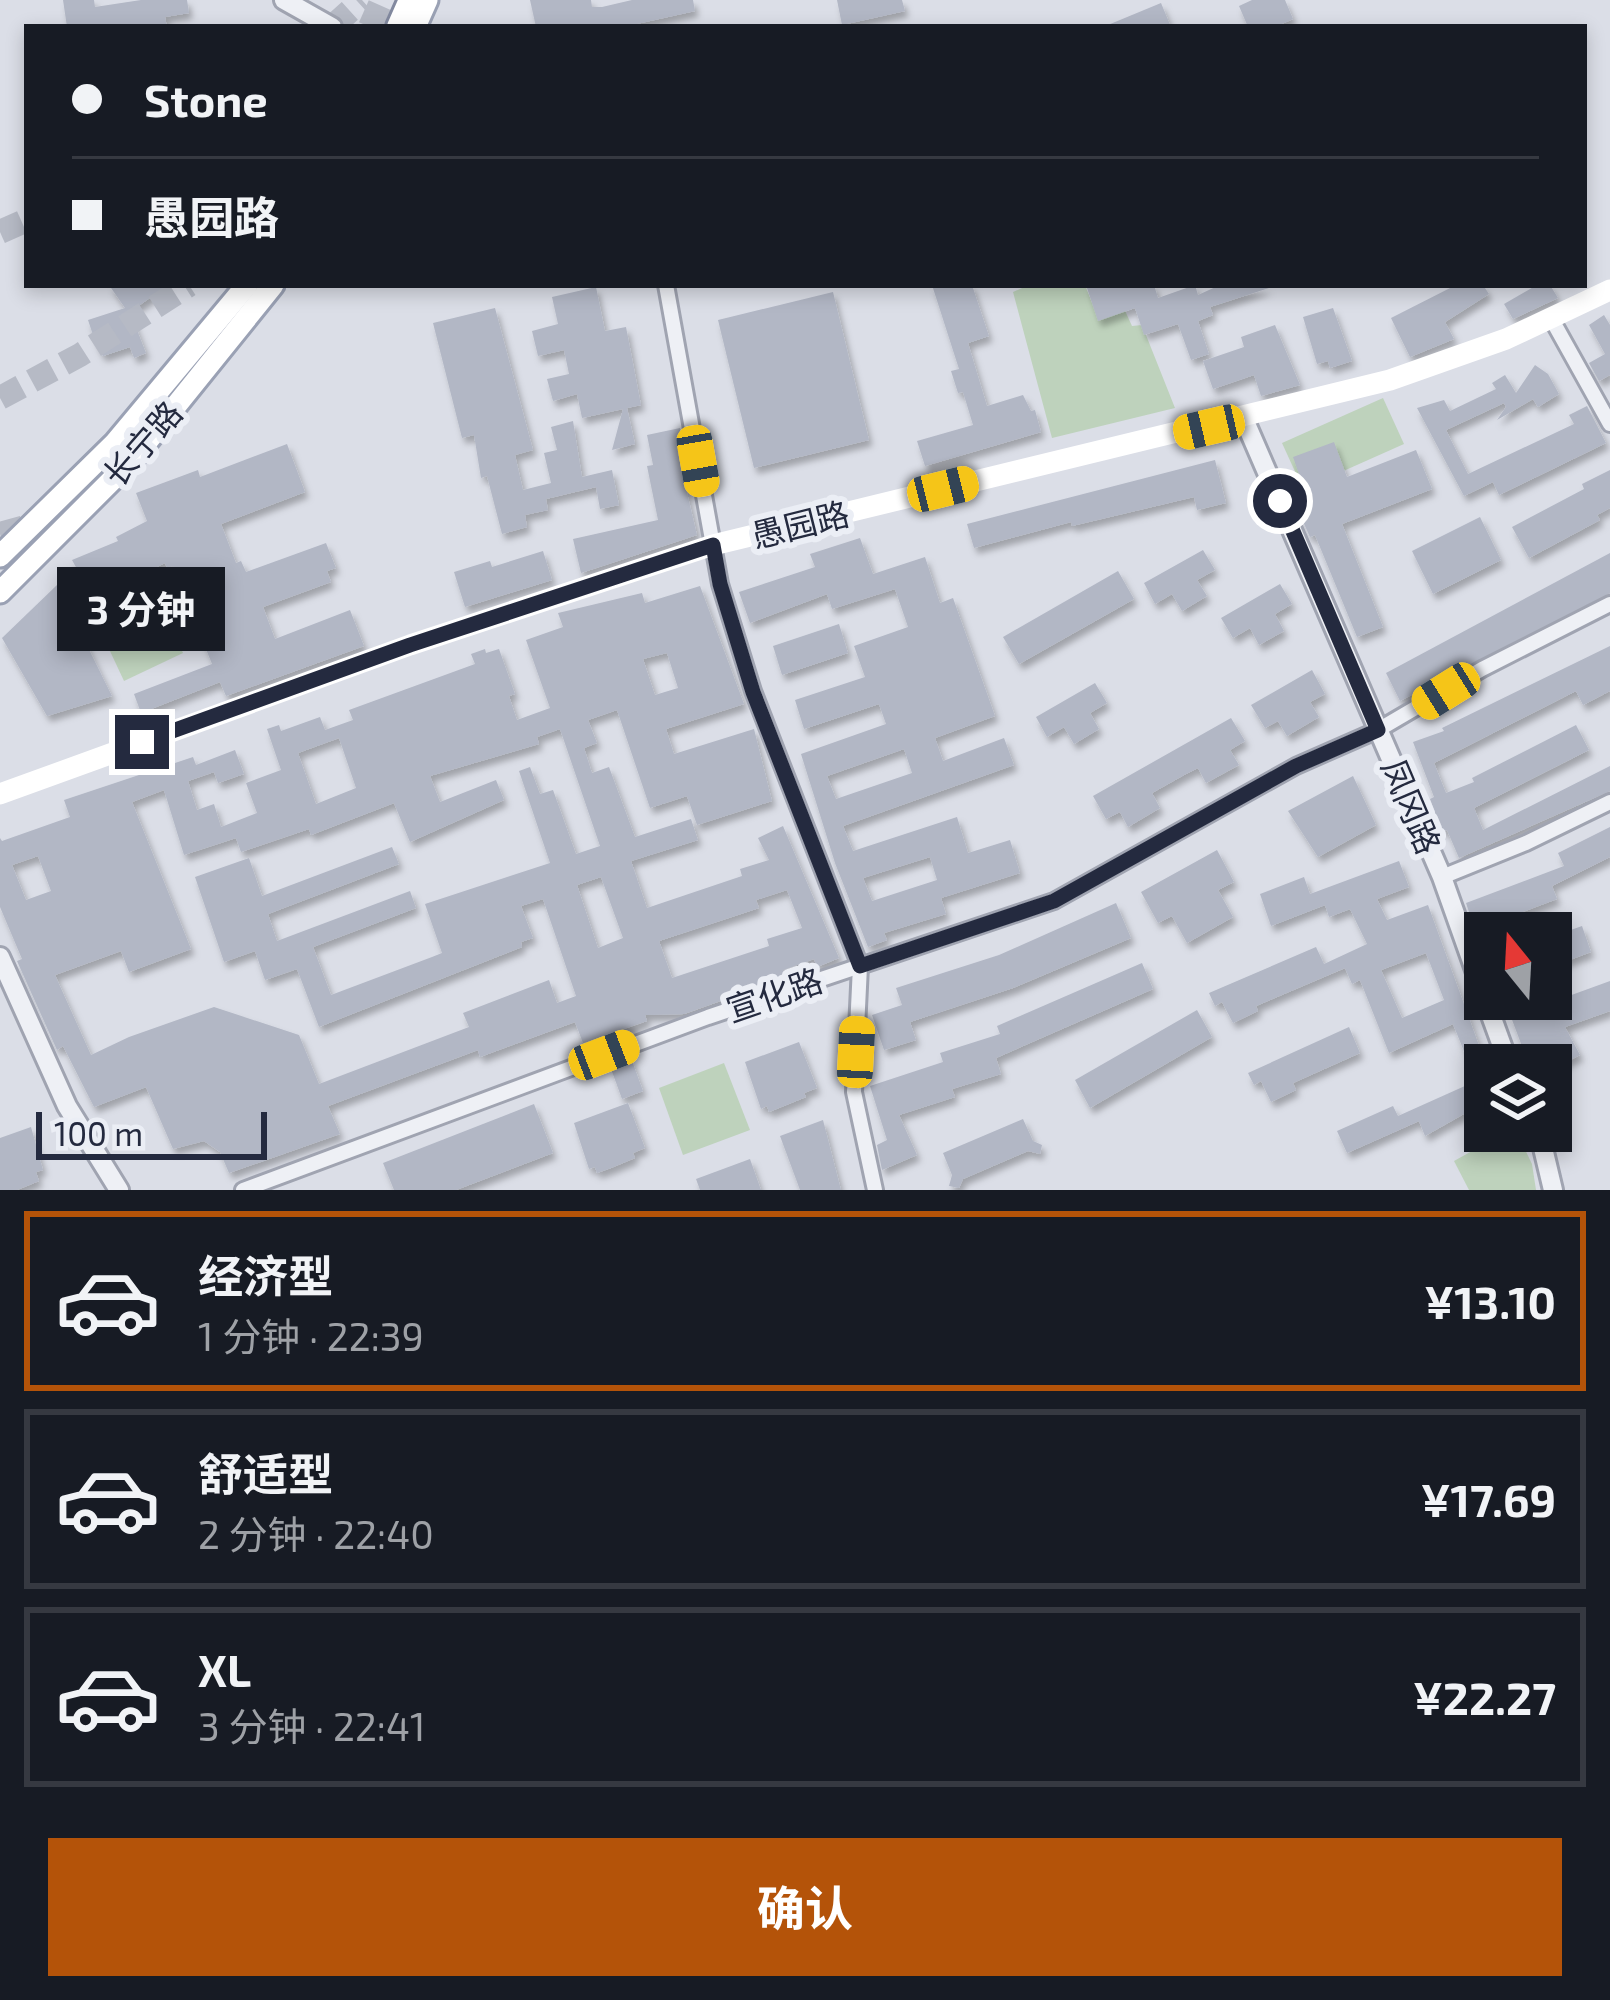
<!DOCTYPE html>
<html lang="zh">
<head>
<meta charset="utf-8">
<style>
	:root { --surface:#171b24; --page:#20242c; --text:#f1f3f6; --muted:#9ea1a6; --line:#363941; --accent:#b45309 }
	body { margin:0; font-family:"Exo 2","Noto Sans SC",sans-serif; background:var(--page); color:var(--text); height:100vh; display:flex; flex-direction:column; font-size:45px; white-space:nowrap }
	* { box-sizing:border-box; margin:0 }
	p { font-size:39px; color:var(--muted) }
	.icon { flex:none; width:66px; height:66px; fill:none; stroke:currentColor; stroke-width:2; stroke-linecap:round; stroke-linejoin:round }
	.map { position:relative; height:1190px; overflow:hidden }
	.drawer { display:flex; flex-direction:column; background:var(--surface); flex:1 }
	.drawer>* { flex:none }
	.guide { position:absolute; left:24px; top:24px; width:1563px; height:264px; border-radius:0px; box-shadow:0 6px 18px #0003; display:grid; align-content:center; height:264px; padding:0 48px; background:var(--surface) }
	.needle { width:78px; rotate:342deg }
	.buttons { position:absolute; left:1464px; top:912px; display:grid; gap:24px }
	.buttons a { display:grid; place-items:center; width:108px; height:108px; border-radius:0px; background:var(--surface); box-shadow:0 6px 18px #0003; font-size:60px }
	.scale { position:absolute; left:36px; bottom:30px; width:231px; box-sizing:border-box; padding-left:12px; border:6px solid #242a3f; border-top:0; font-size:33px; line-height:42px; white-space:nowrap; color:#242a3f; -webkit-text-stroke:9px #ebeef5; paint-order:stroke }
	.end { position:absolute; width:54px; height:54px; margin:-27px; border:15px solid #242a3f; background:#fff; box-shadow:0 0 0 6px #fff }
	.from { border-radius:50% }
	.bubble { position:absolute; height:84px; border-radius:0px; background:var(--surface); box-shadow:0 6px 18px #0003; font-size:39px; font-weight:700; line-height:84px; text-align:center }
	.car { position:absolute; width:36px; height:72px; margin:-36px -18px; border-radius:15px; box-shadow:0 0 9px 3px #0007; background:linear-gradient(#f5c518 24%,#345 0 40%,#f5c518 0 76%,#345 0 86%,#f5c518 0) }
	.guide b { display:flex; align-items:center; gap:42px; height:114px; font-size:45px }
	.guide b+b { border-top:3px solid var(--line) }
	.guide i { width:30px; height:30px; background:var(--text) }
	ul { padding:21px 0 0; list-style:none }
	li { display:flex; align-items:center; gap:36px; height:180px; margin:0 24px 18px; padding:0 24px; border:6px solid var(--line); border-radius:0px }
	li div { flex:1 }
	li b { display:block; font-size:45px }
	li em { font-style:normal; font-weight:700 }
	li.on { border-color:var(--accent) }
	li>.icon { width:108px; height:108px; stroke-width:1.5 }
	.action { display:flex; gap:24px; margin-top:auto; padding:24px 48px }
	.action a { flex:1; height:138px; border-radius:0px; background:var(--accent); color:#fff; font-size:48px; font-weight:700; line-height:138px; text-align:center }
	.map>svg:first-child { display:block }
</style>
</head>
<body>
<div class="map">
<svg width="1610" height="1190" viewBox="0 0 1610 1190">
	<defs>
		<filter id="shadow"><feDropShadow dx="3.5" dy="6" stdDeviation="3" flood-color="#0004"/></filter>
	</defs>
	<rect width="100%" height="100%" fill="#dbdee7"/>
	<!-- green -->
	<g fill="#bed2bc">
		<path d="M1029 285H1085L1095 310 1122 304 1132 326 1142 325 1175 408 1052 438 1013 292Z"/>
		<path d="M1383 398 1404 444 1303 489 1282 443Z"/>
		<path d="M153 589 183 653 124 681 94 617Z"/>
		<path d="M724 1063 750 1130 683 1155 659 1088Z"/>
		<path d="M1508 1131H1516L1532 1164 1536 1190H1469L1454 1161Z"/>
	</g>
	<!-- building -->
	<g fill="#b2b7c5" fill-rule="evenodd" filter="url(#shadow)">
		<path d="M63 0H94L95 7 141 0H187L189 13 165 17 167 27H67Z"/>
		<path d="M530 0H591L592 7H602L632 0H693L695 11 623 27H536Z"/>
		<path d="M837 0H902L905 11 842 25Z"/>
		<path d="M1252 0H1285L1293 19 1275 27H1248L1239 6Z"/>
		<path d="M1161 3 1171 27H1103Z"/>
		<path d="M109 285H168L130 312 146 353 134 358 130 347 103 356 97 347 88 320 125 308Z"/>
		<path d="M932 285H972L989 336 968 343 987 406 1023 395 1031 411 1035 410 1041 432 925 466 917 441 973 425 963 392 958 393 951 371 959 369Z"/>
		<path d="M1086 285H1154L1158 298 1195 285 1198 295 1220 285 1269 288 1210 307 1213 315 1198 321 1209 354 1191 360 1178 324 1144 335 1135 308 1098 321Z"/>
		<path d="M1456 285H1483L1489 294 1445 322 1454 339 1410 357 1391 318Z"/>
		<path d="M1537 285H1550L1558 298 1513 319 1504 304Z"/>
		<path d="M596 287 605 331 626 327 641 405 627 408 635 444 612 450 623 409 582 418 577 394 553 401 547 379 569 374 564 350 538 356 532 331 558 324 552 297Z"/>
		<path d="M833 292 869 440 754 468 718 320Z"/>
		<path d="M495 308 533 450 515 455 523 490 551 483 544 453 557 450 551 427 573 421 582 477 612 470 619 505 600 509 596 487 546 499 548 510 525 515 527 527 502 534 487 476 481 478 474 435 462 438 433 323Z"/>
		<path d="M1333 308 1352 361 1330 368 1328 361 1317 364 1303 317Z"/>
		<path d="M1604 315 1610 325V375L1599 381 1589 363 1605 354 1589 325Z"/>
		<path d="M1275 325 1300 385 1261 396 1254 375 1213 389 1203 361 1244 347 1241 337Z"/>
		<path d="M1535 365 1548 374 1559 394 1538 407 1533 399 1497 420 1506 407 1504 403 1446 430 1468 474 1574 424 1569 415 1587 406 1606 443 1499 495 1493 482 1464 496 1417 408 1444 400 1450 411 1496 389 1492 383 1505 375 1516 393Z"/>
		<path d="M680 428 683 445 676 446 697 535 581 573 573 539 658 520 647 466 653 465 647 435Z"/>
		<path d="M1334 442 1347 477 1416 450 1432 489 1342 524 1383 627 1357 637 1315 535 1310 537 1293 499 1306 494 1293 457Z"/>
		<path d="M287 444 305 492 221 524 236 563 241 561 246 572 326 543 336 568 327 571 331 582 263 607 275 639 350 610 364 646 226 696 220 682 141 713 134 694 212 664 173 566 167 568 165 563 93 598 72 560 118 541 116 537 147 521 136 493 198 470 200 477Z"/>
		<path d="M1215 460 1226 503 1197 510 1194 497 1072 526 1071 522 974 548 967 524Z"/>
		<path d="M1610 470V508L1597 515 1600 520 1529 558 1512 527 1584 489 1582 484Z"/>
		<path d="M1480 517 1501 560 1433 594 1412 551Z"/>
		<path d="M860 538 873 574 925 557 940 603 953 598 995 716 935 738 943 761 1004 738 1014 765 843 826 853 851 957 817 968 853 1010 840 1020 873 941 898 946 914 884 933 887 940 868 947 835 863 801 754 886 724 879 704 804 729 795 700 865 677 854 646 908 627 895 589 832 609 827 594 750 623 739 592 815 567 810 554ZM904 749 912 773 836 799 827 776ZM930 857 937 880 872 901 863 878Z"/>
		<path d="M1203 550 1215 570 1197 580 1207 596 1182 611 1172 594 1155 604 1144 583Z"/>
		<path d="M543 551 552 580 465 607 454 572 490 561 492 567Z"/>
		<path d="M1610 553V593L1400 701 1386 673Z"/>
		<path d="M1118 571 1134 599 1019 664 1003 637Z"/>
		<path d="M1280 584 1292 604 1275 614 1284 631 1259 645 1250 628 1233 638 1221 618Z"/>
		<path d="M57 585 112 696 47 716 2 638Z"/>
		<path d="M700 586 744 704 666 729 674 754 754 729 772 801 697 825 687 796 650 808 617 710 588 720 597 743 584 748 592 773 609 767 635 837 691 819 698 840 631 861 647 908 742 876 740 869 769 860 758 838 783 826 839 958 817 967 814 959 783 970 785 978 684 1014 645 1015 647 1021 583 1043 575 1022 480 1057 478 1050 328 1106 340 1134 229 1173 220 1152 204 1141 173 1149 146 1087 94 1107 63 1046 57 1050 17 961 22 959 0 907V838L2 841 70 817 64 800 193 757 196 765 235 750 244 774 218 783 214 772 188 781 197 810 214 804 221 827 257 813 246 783 281 770 267 729 279 725 281 731 320 717 325 730 353 720 349 710 475 664 471 654 485 649 486 653 499 649 515 694 509 696 517 720 550 708 526 640 563 627 558 613 642 593 645 603ZM667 653 678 688 655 695 643 659ZM560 729 600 846 576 854 553 790 540 794 530 767 519 771 550 863 425 904 442 953 432 957 331 995 313 947 416 908 410 891 277 941 268 914 399 864 392 847 262 896 249 858 195 877 224 962 255 951 265 980 297 969 319 1027 522 947 521 942 533 938 521 906 543 899 576 996 557 1003 549 980 463 1013 469 1027 319 1084 299 1035 214 1007 129 1037 91 1055 55 975 121 951 129 972 191 949 132 802 164 790 184 855 236 838 241 852 309 829 311 835 394 803 410 842 504 800 496 780 440 802 430 776 539 744 537 737ZM339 738 356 788 316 804 298 753ZM38 856 51 891 26 900 12 865ZM601 877 623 938 598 948 577 885ZM787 890 802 928 767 939 769 946 672 978 659 941 759 908 756 900Z"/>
		<path d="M839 624 848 653 782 675 773 646Z"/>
		<path d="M1610 646V691L1583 705 1576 691 1434 763 1446 793 1474 782 1472 778 1576 725 1589 750 1474 808 1483 830 1610 766V791L1459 858 1447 830 1442 831 1430 799 1434 797 1413 742 1444 731 1442 728Z"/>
		<path d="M1312 670 1325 694 1310 702 1319 717 1287 736 1278 721 1265 728 1251 705Z"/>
		<path d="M1095 683 1107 703 1090 713 1099 729 1074 744 1064 727 1047 737 1036 717Z"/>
		<path d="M1231 718 1245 741 1230 750 1239 765 1206 783 1198 768 1184 775 1152 793 1160 808 1128 827 1120 812 1106 819 1093 796Z"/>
		<path d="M1353 776 1376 825 1318 857 1288 811Z"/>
		<path d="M1610 827V857L1552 886 1557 899 1475 930 1466 903 1564 866 1558 853Z"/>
		<path d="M1217 850 1234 882 1218 890 1233 917 1187 943 1172 916 1158 923 1141 892Z"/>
		<path d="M1399 861 1409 887 1377 899 1387 920 1428 905 1485 1062V1102L1425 1136 1419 1121 1347 1153 1337 1131 1393 1106 1398 1116 1476 1081 1453 1024 1389 1053 1360 980 1352 984 1345 968 1256 1006 1258 1011 1233 1023 1222 1002 1215 1006 1209 993 1316 947 1324 964 1367 944 1350 909 1329 917 1325 905 1271 926 1260 894 1304 877 1310 894ZM1426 953 1444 1000 1402 1018 1381 970Z"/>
		<path d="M1116 903 1131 938 1013 988 910 1022 916 1040 884 1050 872 1015 902 1005 896 988 999 955Z"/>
		<path d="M1582 926 1591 952 1551 967V937Z"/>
		<path d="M1142 963 1153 989 996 1058 1001 1074 952 1089 955 1097 899 1115 917 1155 882 1170 877 1145 887 1140 870 1086 943 1062 940 1053 1000 1034 997 1026Z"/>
		<path d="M1610 981V1011L1565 1027 1580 1055 1551 1070V1065H1529L1511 1017Z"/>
		<path d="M1197 1010 1212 1037 1090 1108 1075 1080Z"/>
		<path d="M1349 1027 1360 1053 1293 1083 1296 1090 1271 1102 1261 1081 1254 1085 1248 1073Z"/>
		<path d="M799 1042 817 1088 804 1093 806 1097 769 1112 767 1106 761 1109 745 1062Z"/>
		<path d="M631 1058 643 1091 622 1099 610 1066Z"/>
		<path d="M628 1103 645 1148 633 1153 635 1158 611 1168 597 1173 595 1167 589 1169 574 1123Z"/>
		<path d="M534 1104 553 1153 456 1190H394L383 1163Z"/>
		<path d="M1023 1119 1033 1141 1042 1145 1040 1154 1028 1151 963 1179 959 1188 949 1186 952 1175 943 1153Z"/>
		<path d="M823 1120 841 1190H800L780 1136Z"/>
		<path d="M31 1127 43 1170 36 1172 39 1181 17 1190H0V1138Z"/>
		<path d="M750 1159 761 1190H700L696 1179Z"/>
	</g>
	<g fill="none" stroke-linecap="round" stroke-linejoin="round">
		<!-- trunk-tunnel -->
		<g stroke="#b6bac5" stroke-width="24" stroke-dasharray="24 12" stroke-linecap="butt">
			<path d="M332 27 362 0"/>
			<path d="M370 27 382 0"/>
			<path d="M0 232 27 220"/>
			<path d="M0 398 80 355 189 285"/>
			<path d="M73 496 118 461 213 340"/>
			<path d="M0 534 40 523 91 495"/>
		</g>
		<defs>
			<g id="minor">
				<path d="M666 285 720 584 753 691 860 966 854 1092 875 1190"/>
				<path d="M1551 318 1610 424"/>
				<path d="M1442 877 1526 843 1610 802"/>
				<path d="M243 1190 708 1017 1054 901 1296 766 1378 730 1482 669 1610 604"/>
			</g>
			<g id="tertiary">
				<path d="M284 0 332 27"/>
				<path d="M1244 419 1442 877 1485 998"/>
				<path d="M0 957 67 1106 119 1190"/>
				<path d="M1485 999 1509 1065"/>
				<path d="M1539 1131 1553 1190"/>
			</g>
			<g id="primary">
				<path d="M415 27 427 0"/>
				<path d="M0 556 115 443 247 285"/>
				<path d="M0 592 133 459 273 285"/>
			</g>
			<path id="trunk" d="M399 27 411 0"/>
		</defs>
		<!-- minor casing -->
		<use href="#minor" stroke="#a0a4b1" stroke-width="20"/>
		<!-- tertiary casing -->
		<use href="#tertiary" stroke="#a0a4b1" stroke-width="24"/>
		<!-- primary casing -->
		<use href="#primary" stroke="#9aa1b4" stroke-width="27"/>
		<!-- trunk casing -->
		<use href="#trunk" stroke="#82899f" stroke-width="30"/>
		<!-- minor -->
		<use href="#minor" stroke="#eef0f5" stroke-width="14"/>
		<!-- tertiary -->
		<use href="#tertiary" stroke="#eef0f5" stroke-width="18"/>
		<!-- secondary -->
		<path stroke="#fff" stroke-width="21" d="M0 794 410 645 713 545 1390 380 1506 339 1610 290"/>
		<!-- primary -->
		<use href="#primary" stroke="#fff" stroke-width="21"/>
		<!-- trunk -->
		<use href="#trunk" stroke="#fff" stroke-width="24"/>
	</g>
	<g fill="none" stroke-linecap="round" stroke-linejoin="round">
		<!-- route -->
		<path stroke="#242a3f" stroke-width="15" d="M142 742 410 645 713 545 720 584 753 692 860 966 1054 901 1296 766 1378 730 1280 501"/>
	</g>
	<g text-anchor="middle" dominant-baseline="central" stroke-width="12" stroke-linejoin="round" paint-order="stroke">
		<!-- street labels -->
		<g font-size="33" fill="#242a3f" stroke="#ebeef5">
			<text transform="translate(142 443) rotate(-49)">长宁路</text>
			<text transform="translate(800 524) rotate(-14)">愚园路</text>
			<text transform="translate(1412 806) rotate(67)">凤冈路</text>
			<text transform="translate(774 994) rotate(-19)">宣化路</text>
		</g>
	</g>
</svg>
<div class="buttons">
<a><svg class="needle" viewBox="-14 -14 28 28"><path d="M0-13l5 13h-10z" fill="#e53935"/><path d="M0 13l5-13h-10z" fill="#9ea1a6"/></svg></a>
<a><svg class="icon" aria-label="layers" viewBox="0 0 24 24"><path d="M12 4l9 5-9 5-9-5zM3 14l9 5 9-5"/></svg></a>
</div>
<div class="scale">100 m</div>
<i class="end from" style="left:1280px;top:501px"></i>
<i class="end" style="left:142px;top:742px"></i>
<div class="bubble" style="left:57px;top:567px;width:168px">3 分钟</div>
<i class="car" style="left:1209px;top:427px;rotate:257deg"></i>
<i class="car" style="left:698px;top:461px;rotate:170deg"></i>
<i class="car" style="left:943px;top:489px;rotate:76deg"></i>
<i class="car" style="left:1446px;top:691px;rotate:238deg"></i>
<i class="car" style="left:856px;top:1052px;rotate:3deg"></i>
<i class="car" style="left:604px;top:1055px;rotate:69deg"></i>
<div class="guide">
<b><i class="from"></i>Stone</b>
<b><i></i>愚园路</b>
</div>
</div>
<section class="drawer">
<ul>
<li class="on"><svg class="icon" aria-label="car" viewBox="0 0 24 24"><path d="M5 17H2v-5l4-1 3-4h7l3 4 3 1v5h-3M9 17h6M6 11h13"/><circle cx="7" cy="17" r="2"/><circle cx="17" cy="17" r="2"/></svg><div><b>经济型</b><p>1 分钟 · 22:39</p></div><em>¥13.10</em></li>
<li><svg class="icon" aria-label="car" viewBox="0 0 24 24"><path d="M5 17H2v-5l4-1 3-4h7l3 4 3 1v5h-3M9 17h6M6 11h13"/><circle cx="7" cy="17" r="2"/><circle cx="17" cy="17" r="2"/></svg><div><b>舒适型</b><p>2 分钟 · 22:40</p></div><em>¥17.69</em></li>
<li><svg class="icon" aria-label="car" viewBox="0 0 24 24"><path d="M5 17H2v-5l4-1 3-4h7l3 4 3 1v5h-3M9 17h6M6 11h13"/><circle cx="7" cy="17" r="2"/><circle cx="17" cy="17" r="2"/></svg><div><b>XL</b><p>3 分钟 · 22:41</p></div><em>¥22.27</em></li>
</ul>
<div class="action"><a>确认</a></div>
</section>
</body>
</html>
